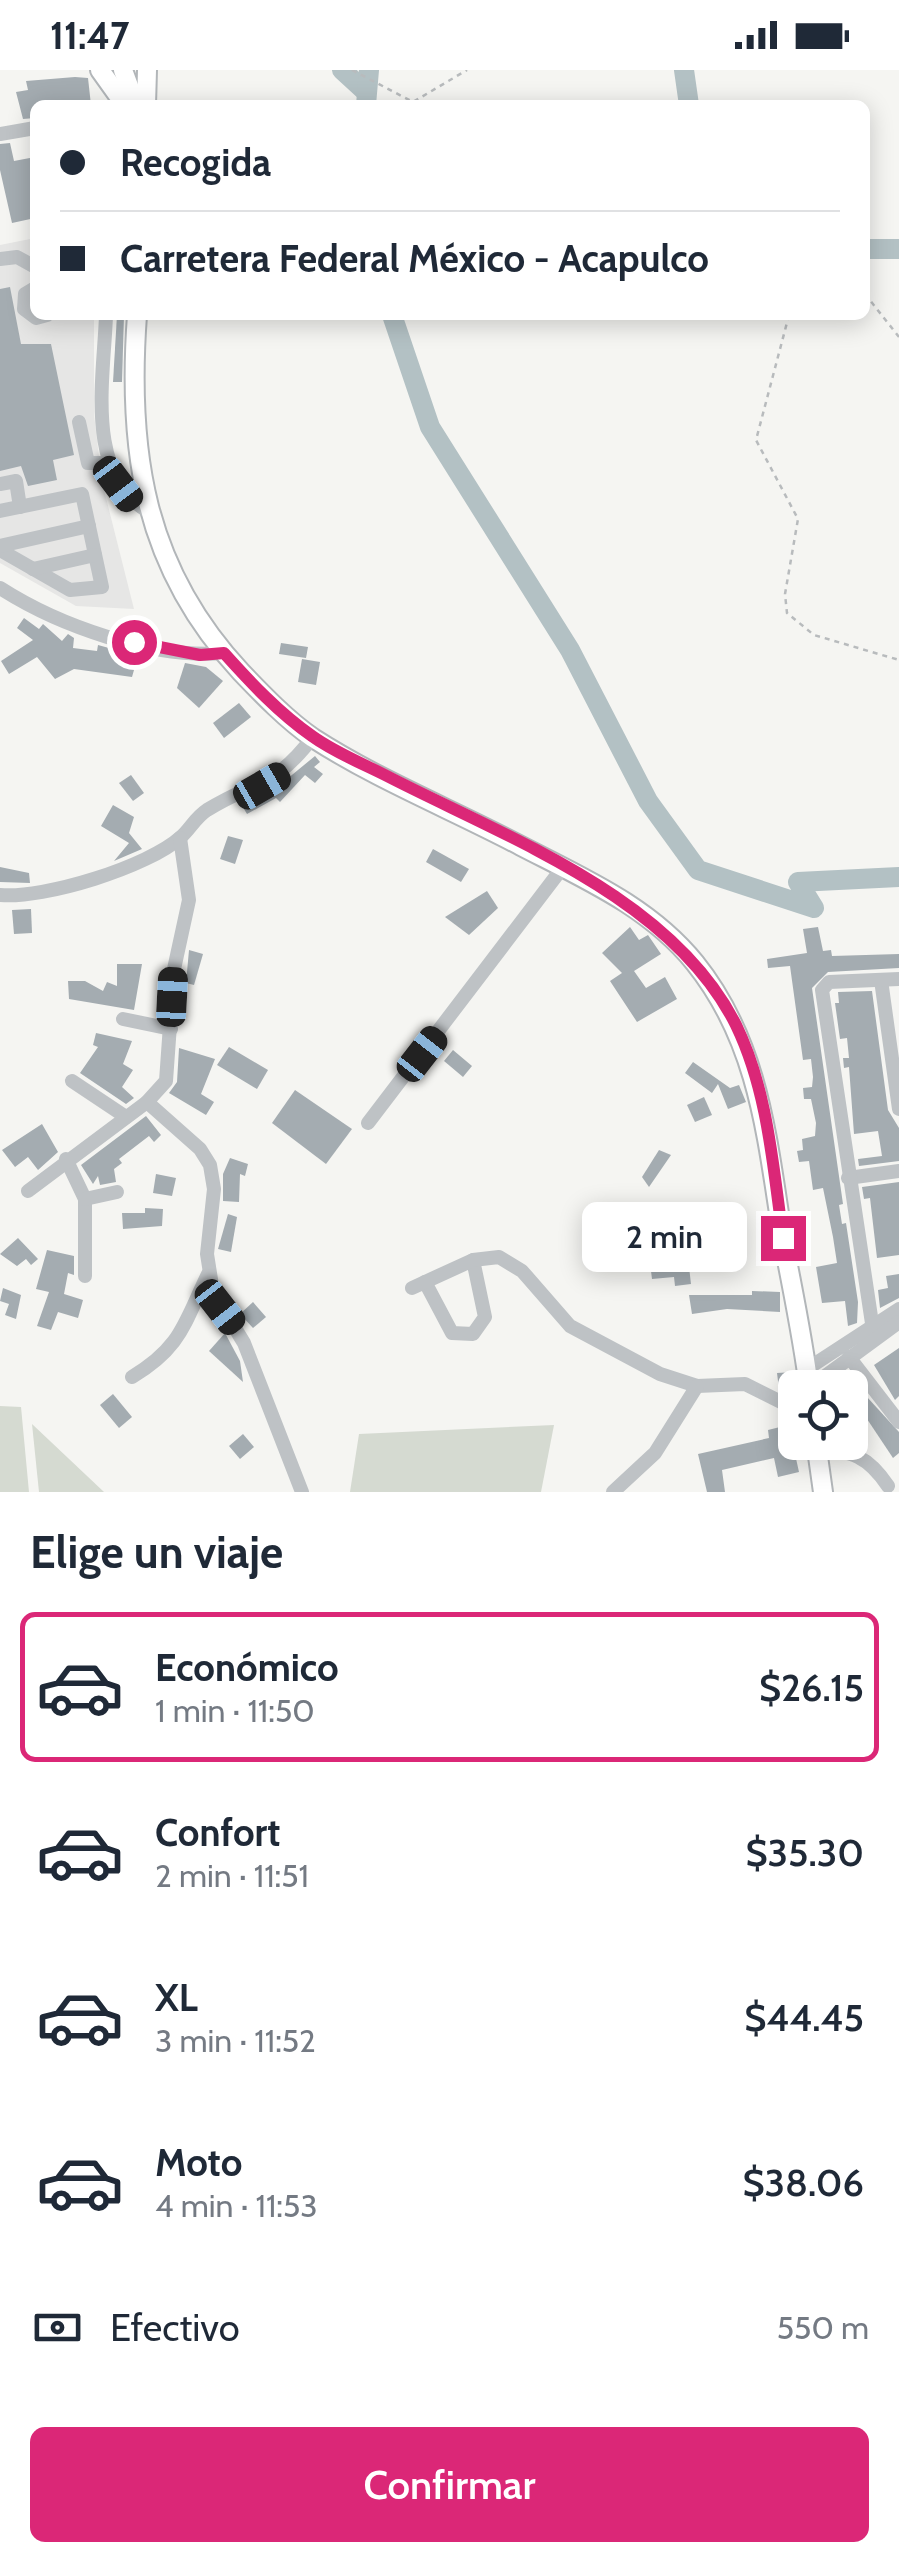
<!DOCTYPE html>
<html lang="es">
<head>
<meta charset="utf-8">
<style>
	:root { --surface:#fff; --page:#f6f6f7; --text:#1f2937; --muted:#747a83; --line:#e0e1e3; --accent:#db2777 }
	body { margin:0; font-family:Cabin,sans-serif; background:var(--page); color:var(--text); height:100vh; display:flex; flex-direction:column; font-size:38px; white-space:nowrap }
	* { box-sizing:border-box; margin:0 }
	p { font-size:32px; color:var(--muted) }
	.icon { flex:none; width:55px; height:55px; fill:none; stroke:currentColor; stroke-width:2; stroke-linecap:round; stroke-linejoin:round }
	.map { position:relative; height:1422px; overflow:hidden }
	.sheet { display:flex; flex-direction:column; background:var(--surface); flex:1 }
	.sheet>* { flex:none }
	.banner { position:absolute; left:30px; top:30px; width:840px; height:220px; border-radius:15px; box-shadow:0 5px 25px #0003; display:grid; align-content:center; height:220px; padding:0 30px; background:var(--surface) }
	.buttons { position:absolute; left:778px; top:1300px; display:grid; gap:20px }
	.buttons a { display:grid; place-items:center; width:90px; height:90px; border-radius:15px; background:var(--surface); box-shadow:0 5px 25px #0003; font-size:50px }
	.end { position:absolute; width:45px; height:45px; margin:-22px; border:12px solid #db2777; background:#fff; box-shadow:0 0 0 5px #fff }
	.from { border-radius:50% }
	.bubble { position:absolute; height:70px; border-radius:15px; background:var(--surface); box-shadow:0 5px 25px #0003; font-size:32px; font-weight:600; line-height:70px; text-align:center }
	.car { position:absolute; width:30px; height:60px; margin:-30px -15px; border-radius:12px; box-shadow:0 0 8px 2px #0007; background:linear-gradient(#222 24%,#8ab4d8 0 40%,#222 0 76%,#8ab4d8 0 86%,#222 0) }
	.banner b { display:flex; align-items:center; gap:35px; height:95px; font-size:38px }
	.banner b+b { border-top:2px solid var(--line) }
	.banner i { width:25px; height:25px; background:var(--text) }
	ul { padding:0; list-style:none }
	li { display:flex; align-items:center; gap:30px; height:150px; margin:0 20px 15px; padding:0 10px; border:5px solid transparent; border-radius:15px }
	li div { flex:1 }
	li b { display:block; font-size:38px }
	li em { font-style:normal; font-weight:600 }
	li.selected { border-color:var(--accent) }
	li>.icon { width:90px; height:90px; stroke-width:1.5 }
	h2 { padding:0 30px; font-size:45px; line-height:120px }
	.pay { display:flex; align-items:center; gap:25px; height:110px; padding:0 30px; font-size:38px }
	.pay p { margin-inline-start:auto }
	.action { display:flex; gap:20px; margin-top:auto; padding:20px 30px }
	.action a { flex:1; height:115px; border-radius:15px; background:var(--accent); color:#fff; font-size:40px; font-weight:600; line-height:115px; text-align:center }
	.status { display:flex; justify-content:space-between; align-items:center; height:70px; padding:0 50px; background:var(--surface); direction:ltr }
	.status svg { height:28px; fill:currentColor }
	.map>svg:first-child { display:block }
</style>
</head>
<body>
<div class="status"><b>11:47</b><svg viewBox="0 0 49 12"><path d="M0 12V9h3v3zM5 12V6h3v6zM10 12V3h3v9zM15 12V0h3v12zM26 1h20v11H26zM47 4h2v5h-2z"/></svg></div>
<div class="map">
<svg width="899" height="1422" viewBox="0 0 899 1422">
	<rect width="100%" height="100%" fill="#f5f5f2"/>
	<!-- built -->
	<path fill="#e6e6e5" d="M35 168V245H94V344L102 412 134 539 76 536 0 493V175Z"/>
	<!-- green -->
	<g fill="#d5dad1">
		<path d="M0 1336 21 1337 29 1422H0Z"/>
		<path d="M32 1354 104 1422H39Z"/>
		<path d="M554 1355 541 1422H350L359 1364Z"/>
	</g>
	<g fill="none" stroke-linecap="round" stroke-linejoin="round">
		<!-- river -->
		<g stroke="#b3c1c4" stroke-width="20">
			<path d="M342 0 366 22"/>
			<path d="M684 0 689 35"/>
			<path d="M366 35 369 0"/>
			<path d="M865 179H899"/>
			<path d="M392 245 430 357 570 580 648 731 698 800 814 838 798 812 899 807"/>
		</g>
	</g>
	<!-- building -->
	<g fill="#a4acb1">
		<path d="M75 7 88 8 91 35H35V48L23 49 16 22 28 20 26 11Z"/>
		<path d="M10 73 14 91 35 87V148L12 153 0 100V74Z"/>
		<path d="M10 217 21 274H51L74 385 53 390 57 410 28 416 21 396 0 401V219Z"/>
		<path d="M117 245H124L122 312H113Z"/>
		<path d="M24 548 39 559 43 554 62 571 68 564 74 568 73 578 97 581 98 575 138 586 132 607 74 599 55 609 37 587 9 604 1 591 33 570 17 558Z"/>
		<path d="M281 573 308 577 306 588 279 584Z"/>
		<path d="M302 589 320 592 316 615 298 612Z"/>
		<path d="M185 593 206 597 223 611 199 638 177 618Z"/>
		<path d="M239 633 251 647 224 668 213 653Z"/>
		<path d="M315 686 320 692 314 697 323 704 315 713 305 705 280 732 276 728 247 744 241 734 270 723Z"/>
		<path d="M131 705 144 723 133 731 119 713Z"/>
		<path d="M113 735 134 747 129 763 142 779 114 791 129 773 101 756Z"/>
		<path d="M228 766 243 770 235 794 220 789Z"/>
		<path d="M433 779 469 799 461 812 426 792Z"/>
		<path d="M0 797 29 803 30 813 0 812Z"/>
		<path d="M487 821 498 838 469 865 445 847Z"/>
		<path d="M31 839 32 863 14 864 12 840Z"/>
		<path d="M630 857 639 870 648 865 661 884 634 901 646 918 665 907 677 929 637 952 610 911 622 903 602 883Z"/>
		<path d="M818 857 823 881 831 880 832 886 899 884V898L828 902 812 918 843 1134 839 1135 842 1154 846 1153 858 1232 857 1253 848 1256 845 1231 822 1233 816 1197 837 1193 833 1167 823 1118 813 1120 809 1091 799 1092 797 1081 803 1080 802 1069 815 1066 816 1053 811 1029H804L803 1018 812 1017 813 1007 811 989 803 990 790 896 768 898 767 889 807 883 803 859Z"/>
		<path d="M189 880 203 884 194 915 186 913Z"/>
		<path d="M117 894H142L134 940 69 929 68 911H85L103 921 107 912 117 916Z"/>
		<path d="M872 921 888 1040 899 1058V1091L859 1096 858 1089 882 1086 878 1061 854 1064 849 997 844 998 843 988H849L847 968 840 969 835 933H839L838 922Z"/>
		<path d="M96 963 132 971 123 994 133 1000 122 1017 134 1028 126 1034 80 1003 98 977 93 975Z"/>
		<path d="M229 977 268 1000 257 1019 217 995Z"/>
		<path d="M179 978 215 989 201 1024 214 1032 206 1045 169 1023 177 1012Z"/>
		<path d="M453 980 472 996 463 1007 444 991Z"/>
		<path d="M693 992 730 1018 739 1015 746 1032 728 1039 718 1014 712 1023 685 1003Z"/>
		<path d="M295 1020 352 1059 326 1094 272 1053Z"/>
		<path d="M704 1027 712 1045 695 1052 687 1035Z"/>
		<path d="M146 1046 161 1065 154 1072 149 1066 119 1089 122 1093 114 1099 116 1112 100 1115 98 1106 93 1114 81 1095Z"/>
		<path d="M42 1054 58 1082 38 1100 28 1087 15 1097 2 1080Z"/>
		<path d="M659 1080 671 1085 649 1117 642 1107Z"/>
		<path d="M230 1088 248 1094 245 1106 240 1104 239 1132 223 1131V1104Z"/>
		<path d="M156 1104 176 1108 172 1126 153 1123Z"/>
		<path d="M899 1112V1185L877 1188 870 1128 864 1129 862 1117Z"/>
		<path d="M145 1138 163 1139 162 1156 123 1159 122 1143H145Z"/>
		<path d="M228 1144 237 1147 231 1182 218 1179Z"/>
		<path d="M18 1168 38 1189 31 1195 26 1189 17 1196 0 1184Z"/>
		<path d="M47 1180 74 1186V1205L68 1203 64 1224 83 1230 78 1248 58 1242 51 1260 37 1256 49 1222 36 1219Z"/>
		<path d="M688 1188 691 1214 675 1216 674 1207 652 1209 650 1193Z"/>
		<path d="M899 1204V1228L880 1238 878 1220 888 1218 886 1206Z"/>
		<path d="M3 1218 21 1225 16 1249 5 1245 9 1234 0 1231Z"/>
		<path d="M752 1221 780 1222V1242L727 1239 692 1244 689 1225H752Z"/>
		<path d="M253 1232 266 1247 253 1258 240 1244Z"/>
		<path d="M225 1263 240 1291 243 1312 209 1281Z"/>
		<path d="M899 1278V1326L895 1330 874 1295Z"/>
		<path d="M794 1302 796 1318 795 1327 779 1319 777 1303Z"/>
		<path d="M113 1324 132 1347 119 1358 100 1335Z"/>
		<path d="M867 1327 899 1362V1383L893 1388 857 1334Z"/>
		<path d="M788 1355 795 1372H802L804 1382 795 1384 799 1402 778 1407 774 1388 722 1400 725 1422H707L698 1384 769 1368 768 1360Z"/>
		<path d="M243 1364 254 1377 240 1389 229 1376Z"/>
	</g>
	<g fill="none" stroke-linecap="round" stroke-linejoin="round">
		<defs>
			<g id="major">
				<path d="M100 0 125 35"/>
				<path d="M123 0 136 35"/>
				<path d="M146 35 147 0"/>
				<path d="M137 245C127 382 144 498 241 602 263 625 287 650 313 668 378 710 453 740 521 776 583 808 650 837 695 893 760 974 767 1070 783 1169 792 1218 803 1268 809 1318"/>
				<path d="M816 1372 823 1422"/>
			</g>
		</defs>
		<!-- major casing -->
		<use href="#major" stroke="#b2b6b9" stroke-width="22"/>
		<!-- path -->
		<g stroke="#b8bbbd" stroke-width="2.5" stroke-dasharray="5 5" stroke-linecap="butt">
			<path d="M352 0 413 32 467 0"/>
			<path d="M415 33 428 35"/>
			<path d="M865 224 899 267"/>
			<path d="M789 245 756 370 798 449 785 524 787 543 814 565 899 590"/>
		</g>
		<!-- minor -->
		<g stroke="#bec2c5" stroke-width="14">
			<path d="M0 64 35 58"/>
			<path d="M0 189 17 187 35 197"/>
			<path d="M35 218 25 224 24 239 36 248 47 245"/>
			<path d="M106 245C104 308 84 405 149 442"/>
			<path d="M79 352 88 393H109"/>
			<path d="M0 414 16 411 20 437"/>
			<path d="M0 441 82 424 102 517 70 520 0 480"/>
			<path d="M0 476 89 456"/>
			<path d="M33 499 95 485"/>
			<path d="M0 518C59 556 153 589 224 583"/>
			<path d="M0 825C44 829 148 797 181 767 191 758 195 748 207 740 257 709 273 719 313 667"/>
			<path d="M881 910 899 1039"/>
			<path d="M123 949 171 959"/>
			<path d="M72 1011 126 1047"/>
			<path d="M147 1032 200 1079 210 1095 214 1119 207 1184 213 1222 244 1273 302 1422"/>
			<path d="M368 1053 563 797"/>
			<path d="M66 1089 85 1129V1206"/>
			<path d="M848 1108 899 1101"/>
			<path d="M28 1121 147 1032 166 1011 174 899 189 830 180 768"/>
			<path d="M85 1129 117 1122"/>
			<path d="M425 1212 452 1263 473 1264 485 1247 473 1190"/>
			<path d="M412 1218 473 1190 499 1187 522 1201 570 1256 660 1304 697 1316 745 1314 795 1339"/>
			<path d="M873 1260 822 920 829 912 899 909"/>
			<path d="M849 1287 899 1352"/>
			<path d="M807 1299 899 1239"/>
			<path d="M132 1307C182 1277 184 1253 208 1204"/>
			<path d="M809 1318 899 1252"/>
			<path d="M817 1378C852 1381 868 1386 888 1416"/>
			<path d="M613 1422 655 1383 697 1316"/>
		</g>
		<!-- major -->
		<use href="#major" stroke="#fff" stroke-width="18"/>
	</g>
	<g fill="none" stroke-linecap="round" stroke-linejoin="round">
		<!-- route -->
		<path stroke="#db2777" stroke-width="12" d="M134 572 200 585 224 583C251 613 279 643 312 666 334 682 361 693 385 705 507 768 672 827 736 955 768 1021 773 1097 783 1168"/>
	</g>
</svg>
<div class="buttons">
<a><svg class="icon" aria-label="locate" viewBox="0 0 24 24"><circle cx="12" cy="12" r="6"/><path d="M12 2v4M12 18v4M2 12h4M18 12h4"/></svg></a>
</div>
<i class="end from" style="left:134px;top:572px"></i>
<i class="end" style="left:783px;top:1168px"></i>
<div class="bubble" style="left:582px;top:1132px;width:165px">2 min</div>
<i class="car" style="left:118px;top:414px;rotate:143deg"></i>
<i class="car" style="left:262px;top:716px;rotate:60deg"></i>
<i class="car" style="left:172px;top:927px;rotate:3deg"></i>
<i class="car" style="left:422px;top:984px;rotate:38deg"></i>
<i class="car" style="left:220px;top:1237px;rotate:142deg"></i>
<div class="banner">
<b><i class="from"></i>Recogida</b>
<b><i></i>Carretera Federal México - Acapulco</b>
</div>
</div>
<section class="sheet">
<h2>Elige un viaje</h2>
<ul>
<li class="selected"><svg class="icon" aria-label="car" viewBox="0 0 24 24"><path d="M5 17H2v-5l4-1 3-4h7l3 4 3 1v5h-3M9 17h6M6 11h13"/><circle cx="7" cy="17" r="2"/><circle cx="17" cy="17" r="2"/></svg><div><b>Económico</b><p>1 min · 11:50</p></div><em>$26.15</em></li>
<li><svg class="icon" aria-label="car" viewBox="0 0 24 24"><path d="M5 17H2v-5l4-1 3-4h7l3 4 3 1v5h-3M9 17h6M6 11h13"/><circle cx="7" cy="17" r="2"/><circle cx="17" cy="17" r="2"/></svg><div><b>Confort</b><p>2 min · 11:51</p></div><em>$35.30</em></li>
<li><svg class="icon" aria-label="car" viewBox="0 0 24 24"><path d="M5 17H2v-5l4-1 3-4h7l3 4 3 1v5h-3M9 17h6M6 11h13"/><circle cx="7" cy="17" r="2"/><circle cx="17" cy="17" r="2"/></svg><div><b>XL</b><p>3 min · 11:52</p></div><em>$44.45</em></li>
<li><svg class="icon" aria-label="car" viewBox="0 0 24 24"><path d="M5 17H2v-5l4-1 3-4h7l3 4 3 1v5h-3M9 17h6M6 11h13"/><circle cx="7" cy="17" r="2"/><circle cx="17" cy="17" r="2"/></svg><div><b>Moto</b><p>4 min · 11:53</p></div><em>$38.06</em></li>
</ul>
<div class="pay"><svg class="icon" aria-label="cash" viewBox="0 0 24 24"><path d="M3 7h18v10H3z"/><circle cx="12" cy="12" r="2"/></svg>Efectivo<p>550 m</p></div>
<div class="action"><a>Confirmar</a></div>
</section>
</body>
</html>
